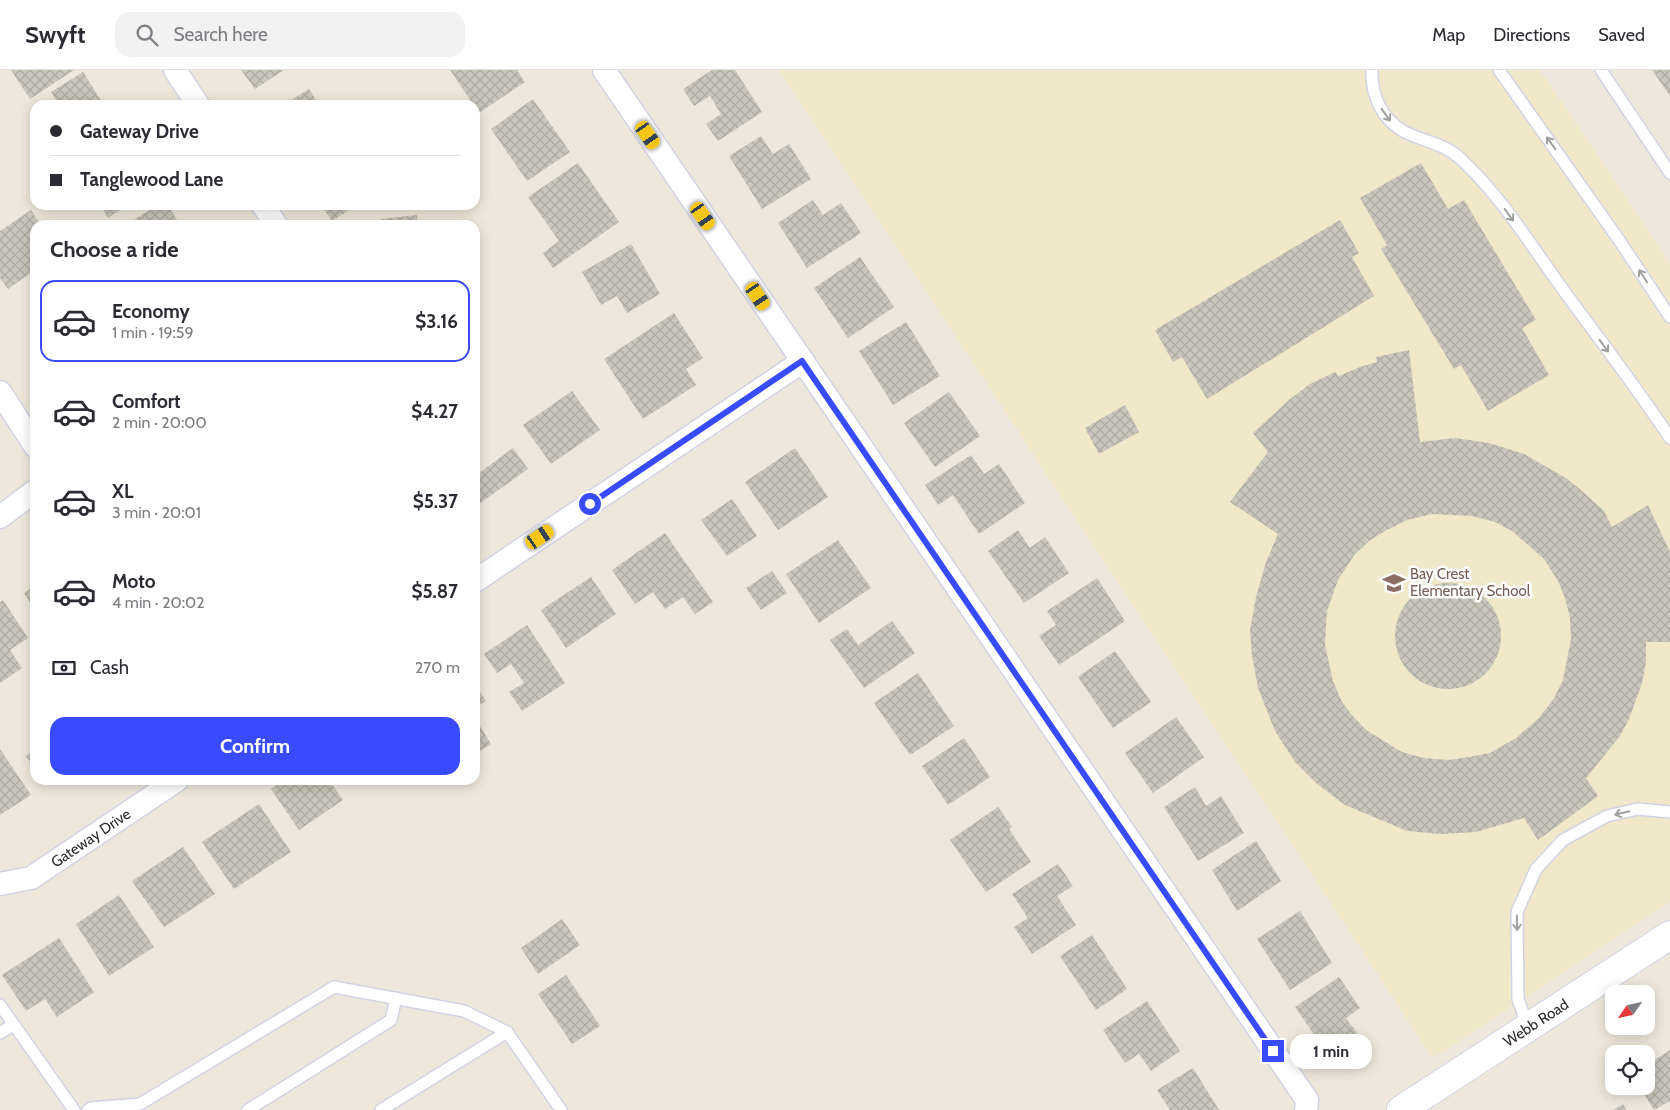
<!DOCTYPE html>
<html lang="en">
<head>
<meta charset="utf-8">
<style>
	:root { --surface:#fff; --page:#f2f2f3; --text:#2b2b33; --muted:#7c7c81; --line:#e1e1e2; --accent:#384bff }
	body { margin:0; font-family:Cabin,sans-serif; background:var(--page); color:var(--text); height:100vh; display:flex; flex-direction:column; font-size:19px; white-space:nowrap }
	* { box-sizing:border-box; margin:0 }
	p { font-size:16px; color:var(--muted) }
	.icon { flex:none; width:28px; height:28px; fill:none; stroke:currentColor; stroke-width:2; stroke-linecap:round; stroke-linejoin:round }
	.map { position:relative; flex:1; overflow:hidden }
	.details { position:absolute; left:30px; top:150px; width:450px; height:565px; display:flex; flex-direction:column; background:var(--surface); border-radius:15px; box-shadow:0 2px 12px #0003 }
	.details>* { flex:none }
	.hud { position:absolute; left:30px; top:30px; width:450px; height:110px; border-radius:15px; box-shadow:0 2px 12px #0003; display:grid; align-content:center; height:110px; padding:0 20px; background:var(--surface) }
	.needle { width:32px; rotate:236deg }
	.tools { position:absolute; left:1605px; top:915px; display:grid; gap:10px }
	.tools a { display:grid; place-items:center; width:50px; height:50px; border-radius:10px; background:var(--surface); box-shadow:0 2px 12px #0003; font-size:25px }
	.end { position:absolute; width:22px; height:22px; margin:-11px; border:6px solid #384bff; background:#fff; box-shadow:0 0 0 2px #fff }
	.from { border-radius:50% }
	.bubble { position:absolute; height:35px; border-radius:15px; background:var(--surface); box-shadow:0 2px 12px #0003; font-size:16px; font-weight:700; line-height:35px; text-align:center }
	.car { position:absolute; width:15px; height:30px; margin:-15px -8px; border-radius:6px; box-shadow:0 0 4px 1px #0007; background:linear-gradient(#f5c518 24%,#345 0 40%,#f5c518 0 76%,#345 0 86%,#f5c518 0) }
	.hud b { display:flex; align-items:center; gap:18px; height:48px; font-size:19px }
	.hud b+b { border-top:1px solid var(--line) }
	.hud i { width:12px; height:12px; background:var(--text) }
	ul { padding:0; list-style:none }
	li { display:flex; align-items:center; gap:15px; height:82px; margin:0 10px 8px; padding:0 10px; border:2px solid transparent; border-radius:15px }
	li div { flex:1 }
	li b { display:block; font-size:19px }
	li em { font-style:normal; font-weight:700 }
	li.active { border-color:var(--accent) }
	li>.icon { width:45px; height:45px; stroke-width:1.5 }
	h2 { padding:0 20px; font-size:22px; line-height:60px }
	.pay { display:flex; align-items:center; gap:12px; height:55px; padding:0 20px; font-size:19px }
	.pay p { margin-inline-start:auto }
	.action { display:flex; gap:10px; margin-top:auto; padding:10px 20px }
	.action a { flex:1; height:58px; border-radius:15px; background:var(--accent); color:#fff; font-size:20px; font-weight:700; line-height:58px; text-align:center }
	header { display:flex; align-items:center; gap:30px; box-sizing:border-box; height:70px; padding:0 25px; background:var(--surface); border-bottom:1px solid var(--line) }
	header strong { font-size:24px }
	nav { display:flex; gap:28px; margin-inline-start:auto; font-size:18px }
	.search { width:350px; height:45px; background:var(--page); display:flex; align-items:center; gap:12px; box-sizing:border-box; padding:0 18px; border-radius:15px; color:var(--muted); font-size:19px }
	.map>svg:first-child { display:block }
</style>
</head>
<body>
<header>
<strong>Swyft</strong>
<div class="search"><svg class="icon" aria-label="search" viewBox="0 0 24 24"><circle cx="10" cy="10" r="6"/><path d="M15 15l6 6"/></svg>Search here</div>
<nav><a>Map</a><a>Directions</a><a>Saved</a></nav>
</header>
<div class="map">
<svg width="1670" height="1040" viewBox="0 0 1670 1040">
	<defs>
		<pattern id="building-cross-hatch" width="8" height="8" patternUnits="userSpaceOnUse" patternTransform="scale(1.25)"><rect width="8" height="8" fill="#c9c6bb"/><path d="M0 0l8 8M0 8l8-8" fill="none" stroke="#adaaa1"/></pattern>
	</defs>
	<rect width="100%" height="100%" fill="#eee8dc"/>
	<!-- education -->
	<path fill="#f1e8ca" d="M779 0H1540L1670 194V832L1433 988Z"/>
	<!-- building -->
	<g fill="url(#building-cross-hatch)" fill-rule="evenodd">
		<path d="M11 0H74L30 29Z"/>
		<path d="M241 0H284L255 19Z"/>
		<path d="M450 0H517L525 12 479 43Z"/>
		<path d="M712 0H735L762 42 718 71 706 54 721 44 710 26 694 36 683 19Z"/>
		<path d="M1652 0H1670V26Z"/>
		<path d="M83 2 104 35H59L51 22Z"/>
		<path d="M309 19 319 35H283Z"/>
		<path d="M533 29 570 82 527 111 491 59Z"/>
		<path d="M761 66 773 84 789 74 811 109 762 139 729 86Z"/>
		<path d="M578 93 619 152 553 198 543 183 559 171 528 127Z"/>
		<path d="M1421 93 1448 139 1464 130 1536 250 1522 258 1549 305 1488 341 1461 295 1454 299 1381 179 1387 175 1360 128Z"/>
		<path d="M813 130 823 145 841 133 861 163 807 198 778 153Z"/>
		<path d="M100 135H128L108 148Z"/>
		<path d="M158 135H168L180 155H138L135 149Z"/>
		<path d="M321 135H357L332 151Z"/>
		<path d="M31 140 41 155H35V200L8 219 0 208V161Z"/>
		<path d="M417 145 418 155H381V149Z"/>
		<path d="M1340 150 1359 183 1352 187 1374 226 1207 329 1182 287 1173 292 1155 260Z"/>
		<path d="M631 174 660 224 627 243 617 226 601 235 582 202Z"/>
		<path d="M860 187 894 237 848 268 814 218Z"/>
		<path d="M674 243 703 288 686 299 696 315 643 349 604 289Z"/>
		<path d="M906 252 940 306 893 335 859 281Z"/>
		<path d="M1409 280 1420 372 1455 368 1489 373 1524 384 1566 408 1582 421 1604 441 1612 457 1648 435 1670 482V572H1646V592L1642 613 1629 649 1620 666 1586 708 1598 726 1538 770 1524 748 1476 762 1441 764 1407 761 1345 735 1316 713 1295 692 1275 661 1258 618 1252 585 1250 560 1256 527 1266 492 1278 464 1230 432 1268 382 1253 363 1289 330 1310 314 1335 302 1339 306 1360 297 1377 292 1376 287ZM1432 444 1472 446 1495 452 1512 461 1544 489 1558 511 1565 528 1570 548 1571 569 1563 610 1554 628 1539 648 1516 668 1490 683 1469 687 1448 690 1424 688 1402 682 1366 660 1351 644 1342 632 1333 611 1325 575 1327 541 1338 510 1355 484 1369 471 1387 460 1407 450Z"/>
		<path d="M572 321 600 360 551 394 523 355Z"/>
		<path d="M949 322 980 366 935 397 904 353Z"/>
		<path d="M1125 335 1139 362 1099 384 1085 358Z"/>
		<path d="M513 378 528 399 479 434 475 429V406Z"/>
		<path d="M795 378 828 427 778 460 745 412Z"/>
		<path d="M971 385 984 404 999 394 1025 433 979 464 953 425 938 435 925 415Z"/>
		<path d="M732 429 757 466 727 486 701 450Z"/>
		<path d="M1018 460 1030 478 1045 467 1069 503 1024 533 988 481Z"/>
		<path d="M665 463 713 532 695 544 683 527 665 539 653 522 635 534 612 500Z"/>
		<path d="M838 470 871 518 819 553 786 504Z"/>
		<path d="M772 501 787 523 761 540 746 518Z"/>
		<path d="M591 507 616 544 566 578 541 540Z"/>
		<path d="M1097 508 1125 551 1059 595 1039 566 1056 555 1047 541Z"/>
		<circle cx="1448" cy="566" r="53"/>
		<path d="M35 515V540L24 523Z"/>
		<path d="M3 530 28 568 10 580 22 598 0 613V532Z"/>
		<path d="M892 551 915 583 864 618 830 570 847 559 858 575Z"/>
		<path d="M527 555 565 613 522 641 509 622 524 613 511 594 497 603 484 584Z"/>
		<path d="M1115 581 1151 632 1113 658 1078 607Z"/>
		<path d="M918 603 954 656 910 685 874 633Z"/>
		<path d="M475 614 486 631 475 638Z"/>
		<path d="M1176 647 1204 687 1153 723 1125 683Z"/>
		<path d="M475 648 491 674 475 684Z"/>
		<path d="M964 668 990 707 948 735 922 696Z"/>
		<path d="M0 679 31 725 0 745Z"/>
		<path d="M35 679V698L26 686Z"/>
		<path d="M283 710H329L343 730 299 760 271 719Z"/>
		<path d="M1195 717 1206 736 1221 726 1244 763 1198 791 1164 737Z"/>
		<path d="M259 734 291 782 234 819 202 772Z"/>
		<path d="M998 737 1012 757 1009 759 1031 792 986 822 950 770Z"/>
		<path d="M1256 771 1281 811 1237 841 1212 800Z"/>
		<path d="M183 777 215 824 164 857 132 811Z"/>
		<path d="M1058 794 1073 816 1057 826 1076 855 1032 884 1014 857 1028 848 1012 824Z"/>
		<path d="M119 825 154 877 109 906 76 854Z"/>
		<path d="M1300 841 1332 893 1290 920 1257 869Z"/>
		<path d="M562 849 580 875 538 904 521 878Z"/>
		<path d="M1092 865 1127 919 1096 940 1060 886Z"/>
		<path d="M59 868 94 922 57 947 45 929 26 941 2 905Z"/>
		<path d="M566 905 600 956 572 974 538 924Z"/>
		<path d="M1339 907 1360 938 1346 948 1357 963 1327 983 1295 937Z"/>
		<path d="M1147 931 1180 981 1151 1001 1139 984 1125 993 1103 960Z"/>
		<path d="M1670 980V1031L1654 1040 1639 1016H1646V996Z"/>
		<path d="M1193 998 1219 1040H1170L1157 1020Z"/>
		<path d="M1623 1034 1627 1040H1613Z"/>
	</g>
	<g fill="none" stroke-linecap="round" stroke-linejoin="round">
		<defs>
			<g id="lane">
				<path d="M1372 0C1371 24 1381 48 1403 61 1425 73 1444 72 1463 91 1501 127 1529 172 1559 214 1596 265 1635 315 1670 368"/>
				<path d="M1499 0 1619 170 1670 247"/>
				<path d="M1601 0 1670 103"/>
				<path d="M0 935 74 1040"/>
				<path d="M1528 957 1518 929 1517 842 1536 799 1563 770 1607 746 1638 739 1670 742"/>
				<path d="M0 963 13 955"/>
				<path d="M88 1040 91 1038 140 1034 334 917 464 941 507 962 561 1040"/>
				<path d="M248 1040 391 950 396 928"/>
				<path d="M381 1040 507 962"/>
			</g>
			<g id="street">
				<path d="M175 0 198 35"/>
				<path d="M604 0 1307 1030 1306 1040"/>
				<path d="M263 135 276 155"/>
				<path d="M0 322 35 376"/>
				<path d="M0 447 35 421"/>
				<path d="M475 511 803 291"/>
				<path d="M0 814 31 808 177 710"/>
			</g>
			<path id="secondary" d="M1401 1040 1670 865"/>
		</defs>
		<!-- lane casing -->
		<use href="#lane" stroke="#d1d3e5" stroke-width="14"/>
		<!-- street casing -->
		<use href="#street" stroke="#d1d3e5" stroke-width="25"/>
		<!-- secondary casing -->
		<use href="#secondary" stroke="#d1d3e5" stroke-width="30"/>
		<!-- lane -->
		<use href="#lane" stroke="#fff" stroke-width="11"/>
		<!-- street -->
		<use href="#street" stroke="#fff" stroke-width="22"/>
		<!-- secondary -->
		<use href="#secondary" stroke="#fff" stroke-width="28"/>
	</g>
	<!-- one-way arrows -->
	<defs><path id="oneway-shaft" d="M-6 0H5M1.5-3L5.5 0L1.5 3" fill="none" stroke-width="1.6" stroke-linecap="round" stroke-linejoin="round" transform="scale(1.25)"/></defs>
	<g stroke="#a0a0a0">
		<use href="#oneway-shaft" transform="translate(1386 45) rotate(54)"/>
		<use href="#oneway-shaft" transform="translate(1551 73) rotate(-125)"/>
		<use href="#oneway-shaft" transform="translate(1509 145) rotate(54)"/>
		<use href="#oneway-shaft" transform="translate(1643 206) rotate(-123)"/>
		<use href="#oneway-shaft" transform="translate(1604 276) rotate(54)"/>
		<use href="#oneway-shaft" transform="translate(1622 743) rotate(167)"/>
		<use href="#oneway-shaft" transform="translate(1517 853) rotate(89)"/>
	</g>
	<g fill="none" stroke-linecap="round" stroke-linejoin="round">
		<!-- route -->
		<path stroke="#384bff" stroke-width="6" d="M590 434 802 291 1273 981"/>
	</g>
	<!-- icons -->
	<defs>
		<symbol id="school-bare" viewBox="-9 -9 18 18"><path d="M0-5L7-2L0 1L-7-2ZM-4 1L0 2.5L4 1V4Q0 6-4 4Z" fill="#8d6e63" stroke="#fff" stroke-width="2.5" paint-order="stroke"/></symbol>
	</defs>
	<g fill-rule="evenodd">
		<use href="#school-bare" x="1378" y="497" width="32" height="32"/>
	</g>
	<g text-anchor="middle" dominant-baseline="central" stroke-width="5" stroke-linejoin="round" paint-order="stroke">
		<!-- education labels -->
		<g font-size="15" fill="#785e54" stroke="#fff" text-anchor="start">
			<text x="1410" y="504">Bay Crest<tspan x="1410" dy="17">Elementary School</tspan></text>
		</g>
		<!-- street labels -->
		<g font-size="15" fill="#2b2b2b" stroke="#fff">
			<text transform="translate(91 768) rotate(-34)">Gateway Drive</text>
			<text transform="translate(1536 953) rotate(-33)">Webb Road</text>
		</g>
	</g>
</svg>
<div class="tools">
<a><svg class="needle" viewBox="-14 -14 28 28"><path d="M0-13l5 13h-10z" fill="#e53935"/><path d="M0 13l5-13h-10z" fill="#7c7c81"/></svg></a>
<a><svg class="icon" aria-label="locate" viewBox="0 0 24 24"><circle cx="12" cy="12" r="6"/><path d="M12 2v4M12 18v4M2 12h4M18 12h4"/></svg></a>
</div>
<i class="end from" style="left:590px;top:434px"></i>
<i class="end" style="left:1273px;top:981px"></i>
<div class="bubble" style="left:1290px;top:964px;width:82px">1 min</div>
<i class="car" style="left:648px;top:65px;rotate:145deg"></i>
<i class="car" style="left:703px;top:146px;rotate:145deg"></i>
<i class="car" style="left:758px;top:226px;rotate:146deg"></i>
<i class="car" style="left:540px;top:467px;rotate:56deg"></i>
<div class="hud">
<b><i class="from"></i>Gateway Drive</b>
<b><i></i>Tanglewood Lane</b>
</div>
<section class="details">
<h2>Choose a ride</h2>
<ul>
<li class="active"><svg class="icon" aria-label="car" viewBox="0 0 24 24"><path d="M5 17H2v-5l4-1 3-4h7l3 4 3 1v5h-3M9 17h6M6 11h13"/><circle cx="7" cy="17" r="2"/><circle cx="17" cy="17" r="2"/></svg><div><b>Economy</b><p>1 min · 19:59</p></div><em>$3.16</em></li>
<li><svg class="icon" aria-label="car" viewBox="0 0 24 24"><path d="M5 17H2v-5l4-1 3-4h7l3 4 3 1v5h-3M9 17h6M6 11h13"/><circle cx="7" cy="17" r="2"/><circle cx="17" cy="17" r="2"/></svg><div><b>Comfort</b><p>2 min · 20:00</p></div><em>$4.27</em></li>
<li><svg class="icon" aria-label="car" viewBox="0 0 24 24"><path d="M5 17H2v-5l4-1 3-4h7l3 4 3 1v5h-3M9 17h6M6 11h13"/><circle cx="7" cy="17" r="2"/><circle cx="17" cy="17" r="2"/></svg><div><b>XL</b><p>3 min · 20:01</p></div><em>$5.37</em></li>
<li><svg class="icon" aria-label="car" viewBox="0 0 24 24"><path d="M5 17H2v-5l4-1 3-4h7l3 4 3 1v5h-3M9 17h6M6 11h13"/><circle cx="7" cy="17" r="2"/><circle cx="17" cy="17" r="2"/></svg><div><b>Moto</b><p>4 min · 20:02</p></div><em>$5.87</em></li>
</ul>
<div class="pay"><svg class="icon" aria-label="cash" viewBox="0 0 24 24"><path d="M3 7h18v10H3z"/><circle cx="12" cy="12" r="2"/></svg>Cash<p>270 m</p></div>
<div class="action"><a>Confirm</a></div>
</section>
</div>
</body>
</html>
